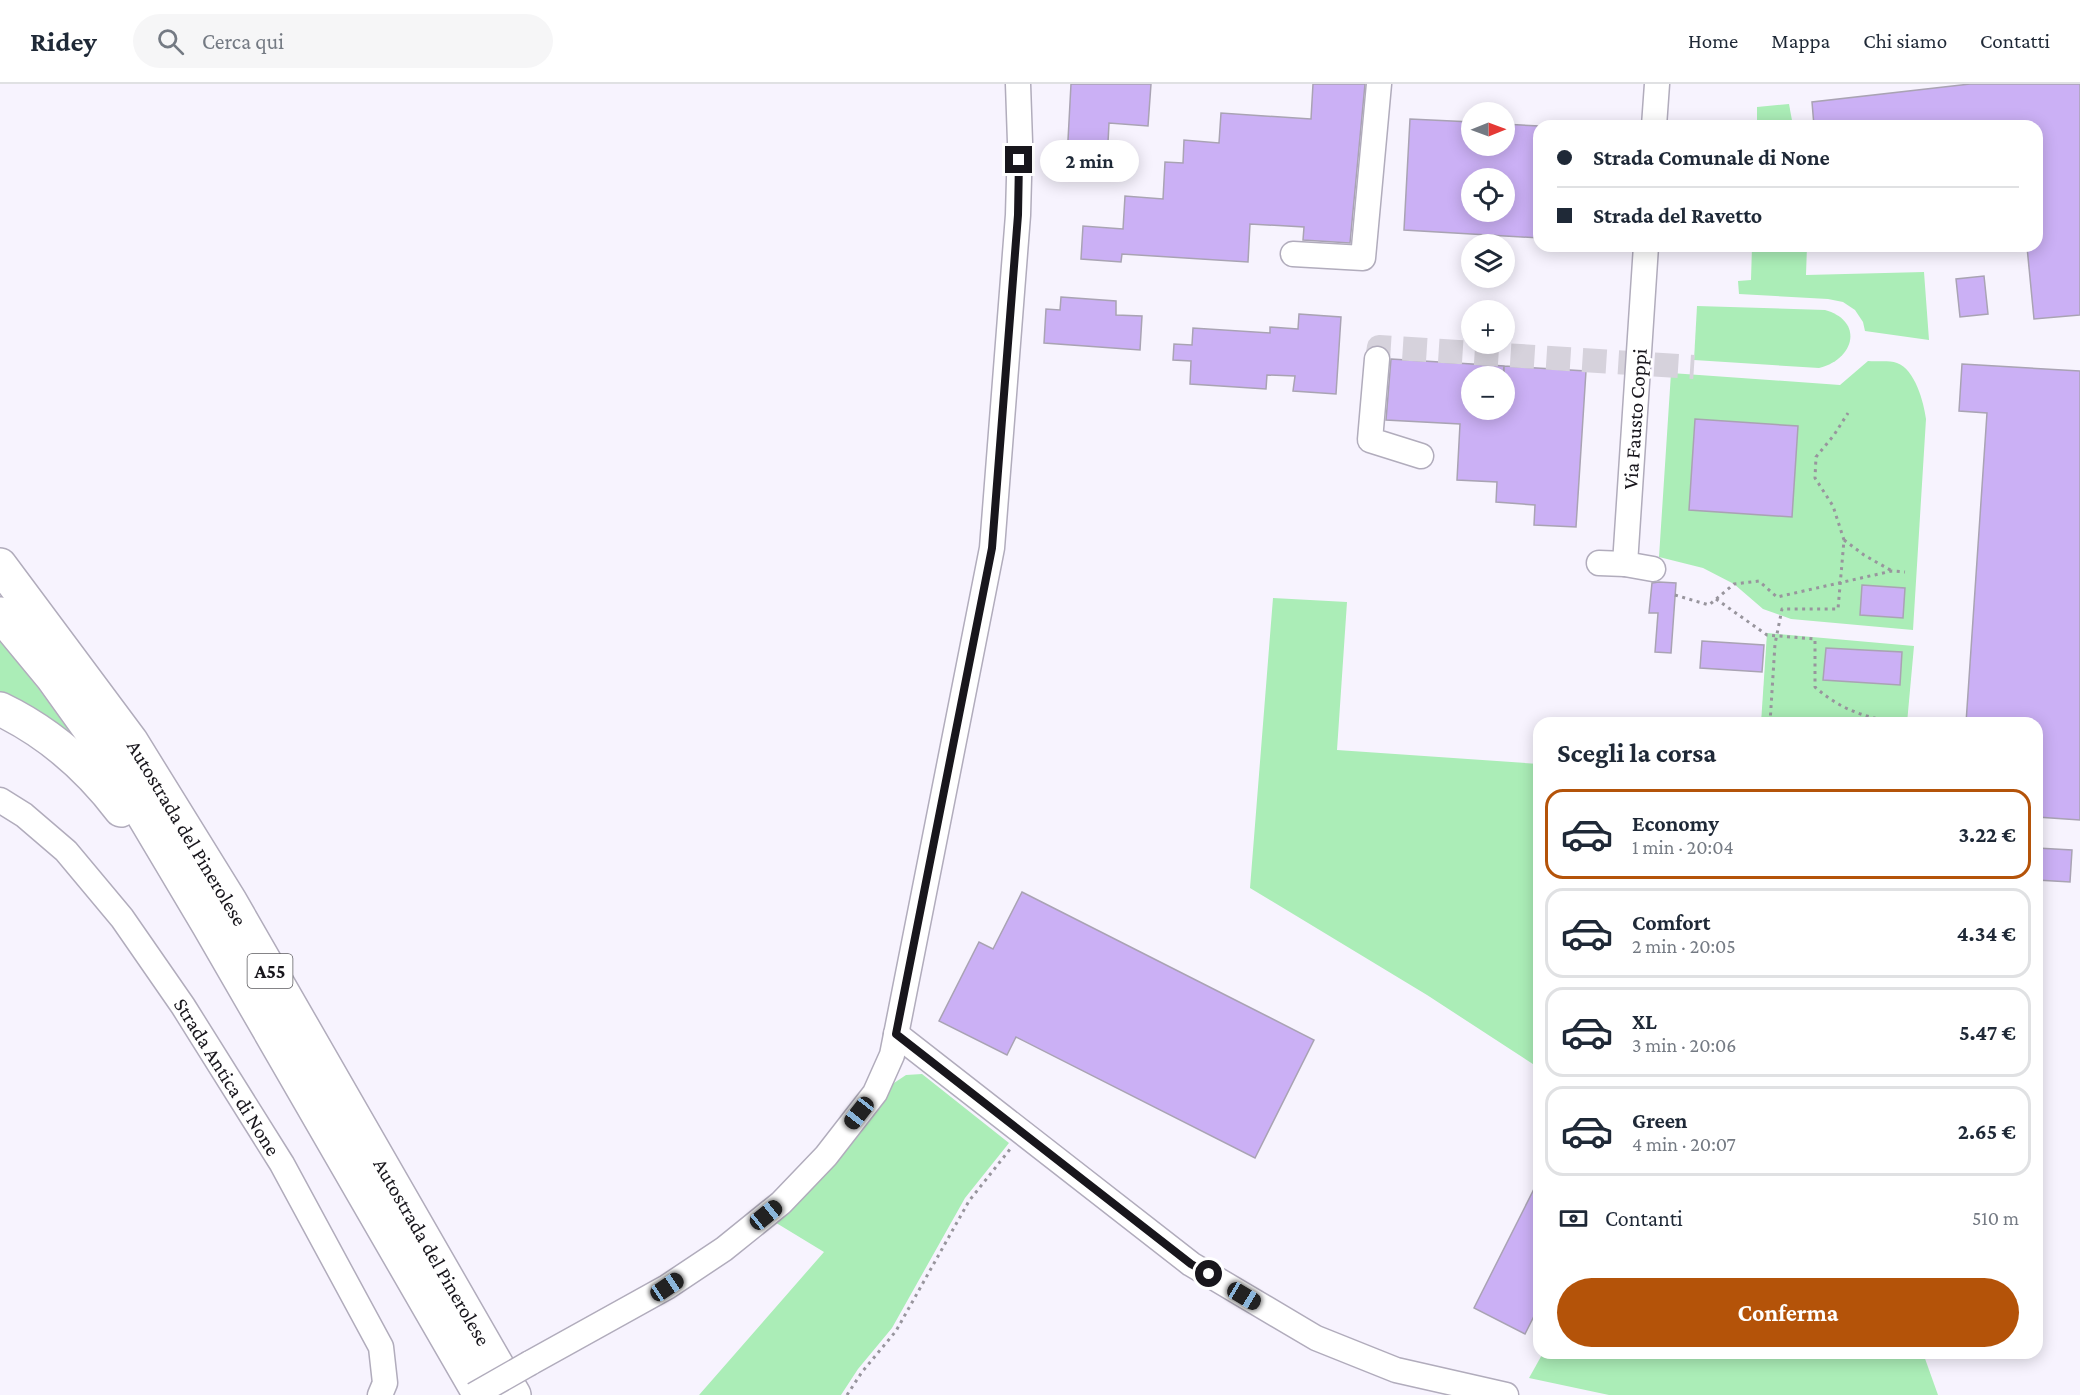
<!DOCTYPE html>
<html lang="it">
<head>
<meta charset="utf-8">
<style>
	:root { --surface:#fff; --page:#f6f6f7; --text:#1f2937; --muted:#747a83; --line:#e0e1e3; --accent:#b45309 }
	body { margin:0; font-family:"Crimson Pro",serif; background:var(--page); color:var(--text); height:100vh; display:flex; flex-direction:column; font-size:22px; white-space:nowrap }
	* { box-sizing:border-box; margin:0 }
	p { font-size:20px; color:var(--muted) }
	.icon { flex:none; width:33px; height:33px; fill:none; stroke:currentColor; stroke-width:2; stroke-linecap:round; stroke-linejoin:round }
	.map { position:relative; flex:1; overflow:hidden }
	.panel { position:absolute; left:1533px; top:633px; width:510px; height:642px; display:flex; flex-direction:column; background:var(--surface); border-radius:18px; box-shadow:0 3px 15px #0003 }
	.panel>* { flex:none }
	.hud { position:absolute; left:1533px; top:36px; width:510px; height:132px; border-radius:18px; box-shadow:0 3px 15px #0003; display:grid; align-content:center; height:132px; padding:0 24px; background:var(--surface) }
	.needle { width:39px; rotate:89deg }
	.fabs { position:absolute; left:1461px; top:18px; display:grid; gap:12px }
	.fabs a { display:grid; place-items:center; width:54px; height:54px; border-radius:50%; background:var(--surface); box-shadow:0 3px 15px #0003; font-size:30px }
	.end { position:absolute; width:27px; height:27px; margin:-14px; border:8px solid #18161c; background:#fff; box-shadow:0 0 0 3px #fff }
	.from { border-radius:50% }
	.bubble { position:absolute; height:42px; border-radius:21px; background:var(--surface); box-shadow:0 3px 15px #0003; font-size:20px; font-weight:700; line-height:42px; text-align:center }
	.car { position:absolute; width:18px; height:36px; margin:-18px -9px; border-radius:8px; box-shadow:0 0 4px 2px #0007; background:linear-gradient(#222 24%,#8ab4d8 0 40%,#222 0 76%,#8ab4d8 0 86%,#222 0) }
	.hud b { display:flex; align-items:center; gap:21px; height:57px; font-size:22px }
	.hud b+b { border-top:2px solid var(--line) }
	.hud i { width:15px; height:15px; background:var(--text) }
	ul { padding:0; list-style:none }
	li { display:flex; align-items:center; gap:18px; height:90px; margin:0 12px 9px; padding:0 12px; border:3px solid var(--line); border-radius:18px }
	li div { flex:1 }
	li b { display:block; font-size:22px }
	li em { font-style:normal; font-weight:700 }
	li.selected { border-color:var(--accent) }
	li>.icon { width:54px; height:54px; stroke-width:1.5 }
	h2 { padding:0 24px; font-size:27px; line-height:72px }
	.pay { display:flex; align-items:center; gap:15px; height:66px; padding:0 24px; font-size:22px }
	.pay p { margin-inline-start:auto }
	.button { display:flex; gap:12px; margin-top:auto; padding:12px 24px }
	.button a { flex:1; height:69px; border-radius:36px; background:var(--accent); color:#fff; font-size:24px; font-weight:700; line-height:69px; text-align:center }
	header { display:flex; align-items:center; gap:36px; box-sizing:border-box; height:84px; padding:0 30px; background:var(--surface); border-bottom:2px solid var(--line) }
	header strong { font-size:28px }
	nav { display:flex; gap:33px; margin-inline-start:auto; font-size:21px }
	.search { width:420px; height:54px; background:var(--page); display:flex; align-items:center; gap:15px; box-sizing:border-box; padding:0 21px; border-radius:33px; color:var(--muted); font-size:22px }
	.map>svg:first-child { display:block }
</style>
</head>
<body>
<header>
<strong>Ridey</strong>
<div class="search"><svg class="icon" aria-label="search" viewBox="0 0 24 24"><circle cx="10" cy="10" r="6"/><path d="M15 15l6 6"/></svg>Cerca qui</div>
<nav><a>Home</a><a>Mappa</a><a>Chi siamo</a><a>Contatti</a></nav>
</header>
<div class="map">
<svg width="2080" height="1311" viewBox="0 0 2080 1311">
	<rect width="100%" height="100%" fill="#f7f3fe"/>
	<!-- green -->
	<g fill="#abedb7">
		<path d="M1789 20 1793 42H1757V23Z"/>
		<path d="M1752 162H1807L1806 191 1924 188 1929 256 1865 247 1863 238 1855 226 1843 218 1828 215 1739 210 1738 197 1751 196Z"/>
		<path d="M1697 222 1825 226C1864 237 1855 275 1819 284L1694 276Z"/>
		<path d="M1868 277C1877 278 1889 276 1897 279 1915 285 1924 319 1926 335L1913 546 1791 535 1763 525 1734 500 1703 484 1659 473 1671 289 1840 301Z"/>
		<path d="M1273 514 1347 518 1337 666 1539 680V984L1427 911 1250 804Z"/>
		<path d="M1767 549 1914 562 1907 639H1761Z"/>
		<path d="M0 557 38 604 79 661 0 611Z"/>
		<path d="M922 990 1009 1059 965 1114 892 1244 858 1285 841 1311H699L824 1168 773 1137 866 1035 894 999 906 991Z"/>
		<path d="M1543 1269H1923L1938 1311H1609L1529 1294Z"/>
	</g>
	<!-- building -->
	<g fill="#cbb0f5" stroke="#a9a3b3" stroke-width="1.5" fill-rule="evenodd">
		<path d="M1071 0H1151L1148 42 1109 39 1107 78 1067 75Z"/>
		<path d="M1313 0H1365L1350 159 1303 156 1304 143 1250 140 1248 178 1122 170 1121 178 1081 175 1083 142 1123 145 1125 112 1163 115 1165 78 1183 79 1184 56 1219 59 1221 29 1311 35Z"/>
		<path d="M1970 0H2080V231L2034 235 2027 163 2037 162V42H1814L1812 18Z"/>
		<path d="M1410 35 1472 38V62H1504V40L1539 42V154L1404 146ZM1472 94H1504V128H1472Z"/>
		<path d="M1984 192 1988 230 1960 233 1956 195Z"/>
		<path d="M1061 213 1116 217V231L1142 232 1140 266 1044 259 1046 225 1060 226Z"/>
		<path d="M1299 230 1341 233 1336 310 1293 307 1295 292 1267 291 1266 305 1190 300 1191 277 1173 276 1174 260 1192 261 1193 244 1270 249V243L1298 245Z"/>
		<path d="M1391 275 1504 282 1503 292H1472V326H1504V282L1586 287 1576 443 1534 441 1535 421 1496 418 1497 398 1457 396 1460 340 1386 336Z"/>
		<path d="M1962 280 2080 287V736L2037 733V639H1966L1987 329 1959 327Z"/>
		<path d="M1695 335 1798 342 1792 433 1689 426Z"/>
		<path d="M1659 498 1676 499 1671 569 1655 568 1658 529H1649L1652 499Z"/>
		<path d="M1862 501 1905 504 1903 534 1860 531Z"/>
		<path d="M1702 557 1764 561 1762 588 1700 584Z"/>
		<path d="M1826 564 1902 568 1900 601 1823 596Z"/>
		<path d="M2037 764 2072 766 2070 798 2037 796Z"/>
		<path d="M1022 808 1314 956 1255 1074 1016 953 1007 971 939 937 979 858 993 865Z"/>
		<path d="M1539 1095V1222L1525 1250 1474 1224Z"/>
	</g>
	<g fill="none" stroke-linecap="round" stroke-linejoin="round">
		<!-- minor-tunnel -->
		<path stroke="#d6d2dc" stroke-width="24" stroke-dasharray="24 12" stroke-linecap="butt" d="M1377 275 1379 263 1694 283"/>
		<defs>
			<g id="minor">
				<path d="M1654 42 1657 0"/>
				<path d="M1646 162 1625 480 1653 485"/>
				<path d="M1293 170 1363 174 1379 0"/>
				<path d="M1377 275 1370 356 1421 372"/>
				<path d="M1599 479 1625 480"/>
				<path d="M0 716 24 731 66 767 122 834 183 922 282 1080 381 1263 385 1299 380 1311"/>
				<path d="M896 950 1191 1180 1316 1254 1396 1286 1506 1311"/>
				<path d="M530 1279 667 1203 724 1165 781 1119 826 1072 875 1009 892 971 992 464 1018 131 1020 58 1018 0"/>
			</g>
			<g id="highway">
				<path d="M0 481 131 657 230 817 514 1311"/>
				<path d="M0 530 52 593 105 667 208 840 480 1311"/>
				<path d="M0 625C48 648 89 684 121 726"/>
			</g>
		</defs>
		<!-- minor casing -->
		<use href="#minor" stroke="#b1acbc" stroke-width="27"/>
		<!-- highway casing -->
		<use href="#highway" stroke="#b1acbc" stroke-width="36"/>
		<!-- path -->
		<g stroke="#98959d" stroke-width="3" stroke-dasharray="3 4.5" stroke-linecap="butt">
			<path d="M1844 456 1864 471 1892 487"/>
			<path d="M1675 511 1709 521 1734 500 1759 497 1777 513 1892 487 1905 488"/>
			<path d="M1716 515 1767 551 1815 555V603C1841 626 1863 632 1895 639"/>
			<path d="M1770 639 1775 560 1782 525H1838L1844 456 1833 422 1815 394 1816 373 1834 351 1848 329"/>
			<path d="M847 1311 862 1288 896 1247 969 1117 1011 1064"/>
		</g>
		<!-- minor -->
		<use href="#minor" stroke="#fff" stroke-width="24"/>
		<!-- highway -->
		<use href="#highway" stroke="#fff" stroke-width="33"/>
		<defs>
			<path id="minor-bridge" d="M474 1311 530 1279"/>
		</defs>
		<!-- minor-bridge casing -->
		<use href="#minor-bridge" stroke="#b1acbc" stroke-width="27" stroke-linecap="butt"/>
		<!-- minor-bridge -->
		<use href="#minor-bridge" stroke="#fff" stroke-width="24"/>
	</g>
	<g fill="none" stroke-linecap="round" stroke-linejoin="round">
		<!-- route -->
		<path stroke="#18161c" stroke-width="8" d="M1019 76 1018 131 992 464 896 950 1191 1180 1209 1190"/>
	</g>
	<g text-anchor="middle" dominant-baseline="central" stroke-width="5" stroke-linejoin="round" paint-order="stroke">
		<!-- shield labels -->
		<rect fill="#fff" stroke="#5d5c60" stroke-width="1.5" x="247.5" y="870" width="45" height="34" rx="4.5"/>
		<g font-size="20" font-weight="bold" fill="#18161c">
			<text x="270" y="887">A55</text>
		</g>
		<!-- street labels -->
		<g font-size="21" fill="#18161c" stroke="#fff">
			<text transform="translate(1635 335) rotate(-86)">Via Fausto Coppi</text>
			<text transform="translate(187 749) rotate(59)">Autostrada del Pinerolese</text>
			<text transform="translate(227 993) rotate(58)">Strada Antica di None</text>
			<text transform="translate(432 1168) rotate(60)">Autostrada del Pinerolese</text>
		</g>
	</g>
</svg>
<div class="fabs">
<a><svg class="needle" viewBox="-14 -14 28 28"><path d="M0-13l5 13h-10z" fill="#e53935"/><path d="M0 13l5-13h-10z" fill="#747a83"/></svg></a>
<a><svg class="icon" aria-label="locate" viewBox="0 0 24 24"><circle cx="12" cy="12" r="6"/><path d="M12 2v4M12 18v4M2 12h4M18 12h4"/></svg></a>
<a><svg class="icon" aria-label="layers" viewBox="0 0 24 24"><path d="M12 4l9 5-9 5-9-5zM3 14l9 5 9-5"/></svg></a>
<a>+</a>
<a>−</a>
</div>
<i class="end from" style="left:1209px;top:1190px"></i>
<i class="end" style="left:1019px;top:76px"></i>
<div class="bubble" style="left:1040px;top:56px;width:99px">2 min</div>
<i class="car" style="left:859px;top:1029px;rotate:218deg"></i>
<i class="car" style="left:766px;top:1131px;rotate:51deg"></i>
<i class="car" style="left:667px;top:1203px;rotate:56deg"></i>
<i class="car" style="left:1244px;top:1212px;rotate:121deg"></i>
<div class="hud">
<b><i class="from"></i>Strada Comunale di None</b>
<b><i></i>Strada del Ravetto</b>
</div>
<section class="panel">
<h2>Scegli la corsa</h2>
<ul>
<li class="selected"><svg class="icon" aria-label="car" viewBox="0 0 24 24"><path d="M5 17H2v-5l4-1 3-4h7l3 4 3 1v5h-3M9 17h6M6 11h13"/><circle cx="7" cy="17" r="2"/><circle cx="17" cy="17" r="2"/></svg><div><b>Economy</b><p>1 min · 20:04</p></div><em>3.22 €</em></li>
<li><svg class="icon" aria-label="car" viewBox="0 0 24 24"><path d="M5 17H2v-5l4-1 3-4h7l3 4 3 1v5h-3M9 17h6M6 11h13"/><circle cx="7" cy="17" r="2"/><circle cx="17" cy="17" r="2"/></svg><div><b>Comfort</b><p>2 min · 20:05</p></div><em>4.34 €</em></li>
<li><svg class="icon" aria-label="car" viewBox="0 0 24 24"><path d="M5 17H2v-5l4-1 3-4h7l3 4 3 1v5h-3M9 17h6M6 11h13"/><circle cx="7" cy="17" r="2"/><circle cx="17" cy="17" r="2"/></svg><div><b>XL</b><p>3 min · 20:06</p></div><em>5.47 €</em></li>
<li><svg class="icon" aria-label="car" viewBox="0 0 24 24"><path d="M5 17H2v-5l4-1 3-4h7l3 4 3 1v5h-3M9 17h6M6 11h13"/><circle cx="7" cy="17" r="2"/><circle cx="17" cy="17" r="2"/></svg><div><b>Green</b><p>4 min · 20:07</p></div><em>2.65 €</em></li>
</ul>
<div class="pay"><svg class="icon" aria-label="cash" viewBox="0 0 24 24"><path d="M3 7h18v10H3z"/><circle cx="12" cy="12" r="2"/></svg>Contanti<p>510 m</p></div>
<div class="button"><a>Conferma</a></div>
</section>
</div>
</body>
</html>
